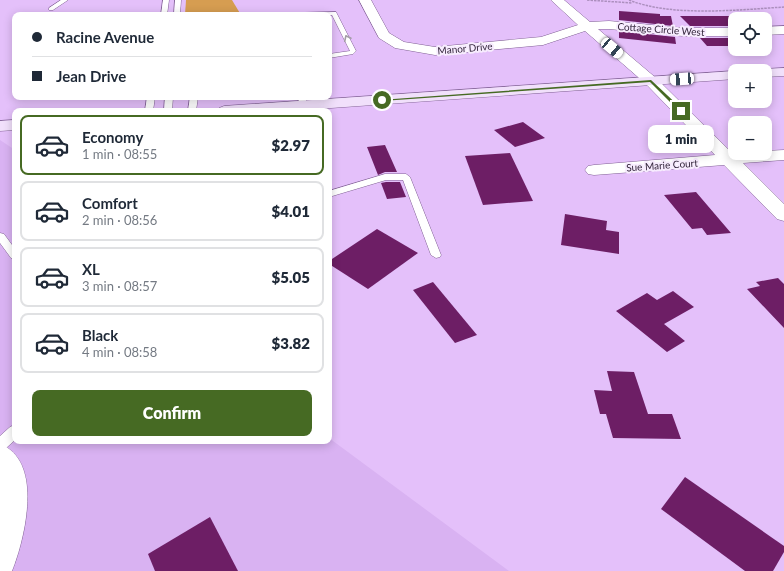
<!DOCTYPE html>
<html lang="en">
<head>
<meta charset="utf-8">
<style>
	:root { --surface:#fff; --page:#f2f2f3; --text:#1f2937; --muted:#747a83; --line:#e0e1e3; --accent:#466a23 }
	body { margin:0; font-family:Lato,sans-serif; background:var(--page); color:var(--text); height:100vh; display:flex; flex-direction:column; font-size:15px; white-space:nowrap }
	* { box-sizing:border-box; margin:0 }
	p { font-size:13px; color:var(--muted) }
	.icon { flex:none; width:22px; height:22px; fill:none; stroke:currentColor; stroke-width:2; stroke-linecap:round; stroke-linejoin:round }
	.map { position:relative; flex:1; overflow:hidden }
	.sheet { position:absolute; left:12px; top:108px; width:320px; height:336px; display:flex; flex-direction:column; background:var(--surface); border-radius:8px; box-shadow:0 2px 10px #0003 }
	.sheet>* { flex:none }
	.banner { position:absolute; left:12px; top:12px; width:320px; height:88px; border-radius:8px; box-shadow:0 2px 10px #0003; display:grid; align-content:center; height:88px; padding:0 20px; background:var(--surface) }
	.fabs { position:absolute; left:728px; top:12px; display:grid; gap:8px }
	.fabs a { display:grid; place-items:center; width:44px; height:44px; border-radius:8px; background:var(--surface); box-shadow:0 2px 10px #0003; font-size:20px }
	.end { position:absolute; width:18px; height:18px; margin:-9px; border:5px solid #466a23; background:#fff; box-shadow:0 0 0 2px #fff }
	.from { border-radius:50% }
	.bubble { position:absolute; height:28px; border-radius:8px; background:var(--surface); box-shadow:0 2px 10px #0003; font-size:13px; font-weight:800; line-height:28px; text-align:center }
	.car { position:absolute; width:12px; height:24px; margin:-12px -6px; border-radius:5px; box-shadow:0 0 3px 1px #0007; background:linear-gradient(#fff 24%,#345 0 40%,#fff 0 76%,#345 0 86%,#fff 0) }
	.banner b { display:flex; align-items:center; gap:14px; height:38px; font-size:15px }
	.banner b+b { border-top:1px solid var(--line) }
	.banner i { width:10px; height:10px; background:var(--text) }
	ul { padding:7px 0 0; list-style:none }
	li { display:flex; align-items:center; gap:12px; height:60px; margin:0 8px 6px; padding:0 12px; border:2px solid var(--line); border-radius:8px }
	li div { flex:1 }
	li b { display:block; font-size:15px }
	li em { font-style:normal; font-weight:800 }
	li.current { border-color:var(--accent) }
	li>.icon { width:36px; height:36px; stroke-width:1.5 }
	.primary-button { display:flex; gap:8px; margin-top:auto; padding:8px 20px }
	.primary-button a { flex:1; height:46px; border-radius:8px; background:var(--accent); color:#fff; font-size:16px; font-weight:800; line-height:46px; text-align:center }
	.map>svg:first-child { display:block }
</style>
</head>
<body>
<div class="map">
<svg width="784" height="571" viewBox="0 0 784 571">
	<rect width="100%" height="100%" fill="#e4c0fa"/>
	<!-- built -->
	<path fill="#d9b2f2" d="M0 140 15 150V441H329V438L509 571H0Z"/>
	<!-- green -->
	<path fill="#d69d51" d="M186 0H232L241 15H185Z"/>
	<!-- building -->
	<g fill="#6d1e65">
		<path d="M619 11 660 14V16H671L673 26 619 20Z"/>
		<path d="M680 16H735V26H690Z"/>
		<path d="M619 31 675 37 676 44 619 38Z"/>
		<path d="M700 38H735V46H707Z"/>
		<path d="M523 122 545 138 515 147 494 130Z"/>
		<path d="M385 145 397 172H385L378 175 367 147Z"/>
		<path d="M510 153 533 201 483 205 465 156Z"/>
		<path d="M386 182H400L406 197 387 199 381 183Z"/>
		<path d="M696 192 731 233 707 235 702 228 692 229 664 195Z"/>
		<path d="M565 214 607 221 606 230 619 232V254L561 245Z"/>
		<path d="M377 229 418 253 368 289 329 264V261Z"/>
		<path d="M778 278 784 284V328L747 289 760 286 756 282Z"/>
		<path d="M433 282 477 335 455 343 413 290Z"/>
		<path d="M673 291 694 307 664 324 685 341 667 352 616 311 647 293 657 300Z"/>
		<path d="M607 371 634 372 648 414H672L681 439 613 438 606 414H600L594 390 612 391Z"/>
		<path d="M685 477 784 546V552L773 571H745L661 509Z"/>
		<path d="M210 517 238 571H155L148 554Z"/>
	</g>
	<g fill="none" stroke-linecap="round" stroke-linejoin="round">
		<defs>
			<g id="lane">
				<path d="M61 0H68L53 10H49V8Z"/>
				<path d="M163 0H169L167 15H161Z"/>
				<path d="M175 0H181L180 15H174Z"/>
				<path d="M336 12 356 51 353 54 329 58V54L350 51 332 15H292L295 13Z"/>
				<path d="M147 97H155L153 111H145Z"/>
				<path d="M165 97H173L172 111H164Z"/>
				<path d="M190 97H198L196 111H188Z"/>
				<path d="M298 97H306V108H300Z"/>
				<path d="M385 174H406L410 177 441 255 440 257 436 258 431 255 403 180H386L329 197V191Z"/>
				<path d="M0 233 4 234 15 249V259L11 258 0 243Z"/>
				<path d="M15 425V440L5 449 0 451V436L10 427Z"/>
			</g>
			<g id="street">
				<path d="M359 0H371L389 33 404 42 435 47 541 37 578 25 551 0H564L590 22 609 21 683 28H735V36H683L609 29H598L656 78 733 154 765 153V151L784 150V160L743 163 784 204V221L777 219 724 165 594 175 588 174 585 170 588 166 594 165 715 155 646 84 585 31 543 45 435 55 395 48 379 38Z"/>
				<path d="M784 26V34L765 35V27Z"/>
				<path d="M0 444C44 461 25 538 12 571H0Z"/>
			</g>
			<g id="secondary">
				<path d="M784 68V76L765 77V71H759L765 69Z"/>
				<path d="M735 71V79L289 111H216L219 108 224 106Z"/>
				<path d="M15 120V130L0 131V121Z"/>
			</g>
		</defs>
		<!-- lane casing -->
		<use href="#lane" stroke="#806094" stroke-width="1"/>
		<!-- street casing -->
		<use href="#street" stroke="#806094" stroke-width="1"/>
		<!-- secondary casing -->
		<use href="#secondary" stroke="#806094" stroke-width="1"/>
		<!-- path -->
		<g stroke="#ac8fbe" stroke-width="1.5" stroke-dasharray="2.5 1" stroke-linecap="butt">
			<path d="M587 0 632 3"/>
			<path d="M629 0C671 17 738 10 784 7"/>
		</g>
		<!-- lane -->
		<use href="#lane" fill="#fff" fill-rule="evenodd"/>
		<!-- street -->
		<use href="#street" fill="#fff" fill-rule="evenodd"/>
		<!-- secondary -->
		<use href="#secondary" fill="#f1e0fb" fill-rule="evenodd"/>
	</g>
	<!-- one-way arrows -->
	<defs><path id="oneway-chevron" d="M-2-3.5L2.5 0L-2 3.5" fill="none" stroke-width="1.6" stroke-linecap="round" stroke-linejoin="round"/></defs>
	<use stroke="#a49da7" href="#oneway-chevron" transform="translate(347 38) rotate(-116)"/>
	<!-- route -->
	<path fill="#466a23" d="M651 80 683 110V112H680L650 82 382 101 380 100Z"/>
	<g text-anchor="middle" dominant-baseline="central" stroke-width="4" stroke-linejoin="round" paint-order="stroke">
		<!-- far-street labels -->
		<g font-size="10" fill="#34263c" stroke="#f7ecfe">
			<text transform="translate(661 29) rotate(4)">Cottage Circle West</text>
			<text transform="translate(465 48) rotate(-5)">Manor Drive</text>
			<text transform="translate(662 165) rotate(-4)">Sue Marie Court</text>
		</g>
	</g>
</svg>
<div class="fabs">
<a><svg class="icon" aria-label="locate" viewBox="0 0 24 24"><circle cx="12" cy="12" r="6"/><path d="M12 2v4M12 18v4M2 12h4M18 12h4"/></svg></a>
<a>+</a>
<a>−</a>
</div>
<i class="end from" style="left:382px;top:100px"></i>
<i class="end" style="left:681px;top:111px"></i>
<div class="bubble" style="left:648px;top:125px;width:66px">1 min</div>
<i class="car" style="left:612px;top:48px;rotate:130deg"></i>
<i class="car" style="left:682px;top:79px;rotate:266deg"></i>
<div class="banner">
<b><i class="from"></i>Racine Avenue</b>
<b><i></i>Jean Drive</b>
</div>
<section class="sheet">
<ul>
<li class="current"><svg class="icon" aria-label="car" viewBox="0 0 24 24"><path d="M5 17H2v-5l4-1 3-4h7l3 4 3 1v5h-3M9 17h6M6 11h13"/><circle cx="7" cy="17" r="2"/><circle cx="17" cy="17" r="2"/></svg><div><b>Economy</b><p>1 min · 08:55</p></div><em>$2.97</em></li>
<li><svg class="icon" aria-label="car" viewBox="0 0 24 24"><path d="M5 17H2v-5l4-1 3-4h7l3 4 3 1v5h-3M9 17h6M6 11h13"/><circle cx="7" cy="17" r="2"/><circle cx="17" cy="17" r="2"/></svg><div><b>Comfort</b><p>2 min · 08:56</p></div><em>$4.01</em></li>
<li><svg class="icon" aria-label="car" viewBox="0 0 24 24"><path d="M5 17H2v-5l4-1 3-4h7l3 4 3 1v5h-3M9 17h6M6 11h13"/><circle cx="7" cy="17" r="2"/><circle cx="17" cy="17" r="2"/></svg><div><b>XL</b><p>3 min · 08:57</p></div><em>$5.05</em></li>
<li><svg class="icon" aria-label="car" viewBox="0 0 24 24"><path d="M5 17H2v-5l4-1 3-4h7l3 4 3 1v5h-3M9 17h6M6 11h13"/><circle cx="7" cy="17" r="2"/><circle cx="17" cy="17" r="2"/></svg><div><b>Black</b><p>4 min · 08:58</p></div><em>$3.82</em></li>
</ul>
<div class="primary-button"><a>Confirm</a></div>
</section>
</div>
</body>
</html>
